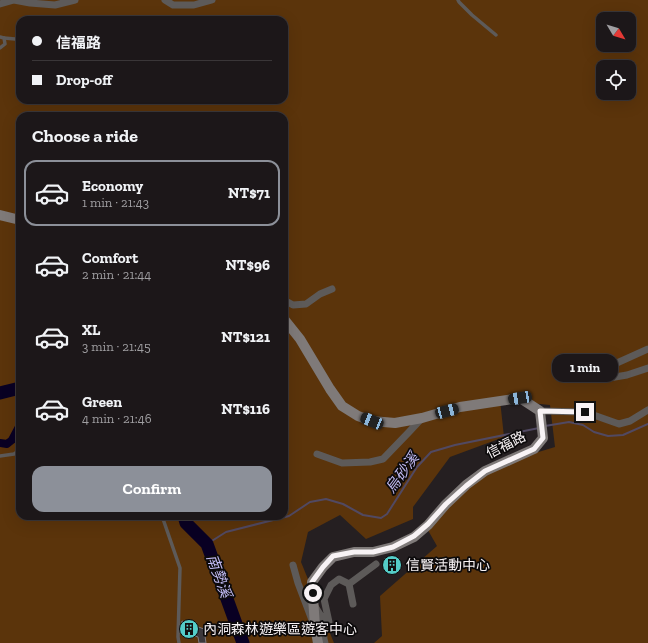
<!DOCTYPE html>
<html lang="en">
<head>
<meta charset="utf-8">
<style>
	:root { --surface:#1c1719; --page:#292426; --text:#f1f3f6; --muted:#a09fa2; --line:#3a3638; --accent:#8c9099 }
	body { margin:0; font-family:"Zilla Slab","Noto Sans TC",serif; background:var(--page); color:var(--text); height:100vh; display:flex; flex-direction:column; font-size:15px; white-space:nowrap }
	* { box-sizing:border-box; margin:0 }
	p { font-size:13px; color:var(--muted) }
	.icon { flex:none; width:22px; height:22px; fill:none; stroke:currentColor; stroke-width:2; stroke-linecap:round; stroke-linejoin:round }
	.map { position:relative; flex:1; overflow:hidden }
	.sheet { position:absolute; left:16px; top:112px; width:272px; height:408px; display:flex; flex-direction:column; background:var(--surface); border-radius:12px; box-shadow:0 4px 16px #0002,0 0 0 1px var(--line) }
	.sheet>* { flex:none }
	.top-card { position:absolute; left:16px; top:16px; width:272px; height:88px; border-radius:12px; box-shadow:0 4px 16px #0002,0 0 0 1px var(--line); display:grid; align-content:center; height:88px; padding:0 16px; background:var(--surface) }
	.needle { width:26px; rotate:128deg }
	.buttons { position:absolute; left:596px; top:12px; display:grid; gap:8px }
	.buttons a { display:grid; place-items:center; width:40px; height:40px; border-radius:8px; background:var(--surface); box-shadow:0 4px 16px #0002,0 0 0 1px var(--line); font-size:20px }
	.end { position:absolute; width:18px; height:18px; margin:-9px; border:5px solid #f8f3f5; background:#111; box-shadow:0 0 0 2px #111 }
	.from { border-radius:50% }
	.bubble { position:absolute; height:28px; border-radius:12px; background:var(--surface); box-shadow:0 4px 16px #0002,0 0 0 1px var(--line); font-size:13px; font-weight:700; line-height:28px; text-align:center }
	.car { position:absolute; width:12px; height:24px; margin:-12px -6px; border-radius:5px; box-shadow:0 0 3px 1px #0007; background:linear-gradient(#222 24%,#8ab4d8 0 40%,#222 0 76%,#8ab4d8 0 86%,#222 0) }
	.top-card b { display:flex; align-items:center; gap:14px; height:38px; font-size:15px }
	.top-card b+b { border-top:1px solid var(--line) }
	.top-card i { width:10px; height:10px; background:var(--text) }
	ul { padding:0; list-style:none }
	li { display:flex; align-items:center; gap:12px; height:66px; margin:0 8px 6px; padding:0 8px; border:2px solid transparent; border-radius:12px }
	li div { flex:1 }
	li b { display:block; font-size:15px }
	li em { font-style:normal; font-weight:700 }
	li.current { border-color:var(--accent) }
	li>.icon { width:36px; height:36px; stroke-width:1.5 }
	h2 { padding:0 16px; font-size:18px; line-height:48px }
	.primary-button { display:flex; gap:8px; margin-top:auto; padding:8px 16px }
	.primary-button a { flex:1; height:46px; border-radius:12px; background:var(--accent); color:#fff; font-size:16px; font-weight:700; line-height:46px; text-align:center }
	.map>svg:first-child { display:block }
</style>
</head>
<body>
<div class="map">
<svg width="648" height="643" viewBox="0 0 648 643">
	<rect width="100%" height="100%" fill="#251f21"/>
	<!-- green -->
	<path fill="#5b340b" fill-rule="evenodd" d="M0 0H648V643H374L382 636 380 596 437 546 425 525 486 468 555 447 550 405 500 400 504 437 450 457 413 507V519L366 539 340 515 308 532 301 562 334 643H0ZM603 19H629V45H603ZM20 20H284V100H20ZM603 67H629V93H603ZM20 116H284V516H20Z"/>
	<g fill="none" stroke-linecap="round" stroke-linejoin="round">
		<!-- stream -->
		<g stroke="#514962" stroke-width="2">
			<path d="M545 426 569 422 583 425 594 432 608 436 623 435 648 424"/>
			<path d="M207 544 226 532 289 516 310 502 326 499 343 504 363 515 381 518 387 514 417 467 431 452 455 445 539 428"/>
		</g>
		<!-- canal -->
		<g stroke="#090023" stroke-width="8">
			<path d="M18 388 20 402"/>
			<path d="M0 443 7 444 12 440 20 425"/>
		</g>
		<!-- river -->
		<g stroke="#090023" stroke-width="13">
			<path d="M0 393 20 388"/>
			<path d="M184 516 186 523 207 544 243 643"/>
		</g>
	</g>
	<!-- building -->
	<g fill="#3c383c" stroke="#7d787d">
		<path d="M396 557 401 567 388 573 383 564Z"/>
		<path d="M182 621 204 629 206 643H199L198 637 181 631Z"/>
	</g>
	<g fill="none" stroke-linecap="round" stroke-linejoin="round">
		<!-- lane -->
		<g stroke="#5d5a59" stroke-width="3.5">
			<path d="M458 0 459 2 472 15 496 35"/>
			<path d="M0 37 4 38 5 44 0 48"/>
			<path d="M4 38 15 39 20 41"/>
			<path d="M0 456 14 454 20 450"/>
			<path d="M162 516 180 568 178 637 179 643"/>
		</g>
		<!-- street -->
		<g stroke="#5d5a59" stroke-width="7">
			<path d="M165 0 173 5H194L212 0"/>
			<path d="M0 4 14 0 30 3 55 5 75 0"/>
			<path d="M284 300 293 305 306 304 320 294 332 289"/>
			<path d="M648 349 608 367 602 374 609 378 627 375 648 368"/>
			<path d="M540 411 585 412 619 424 630 421 648 410"/>
			<path d="M317 454 342 463 370 462 383 459 409 432 422 418"/>
			<path d="M293 565 298 583 312 620"/>
			<path d="M349 584 376 564"/>
			<path d="M314 605 321 616 323 628 329 622 324 599 331 585 339 579 349 584 353 604"/>
			<path d="M323 628 324 639 325 643"/>
		</g>
		<!-- secondary -->
		<g stroke="#7f7a79" stroke-width="10">
			<path d="M0 215 20 220"/>
			<path d="M284 319 300 339 330 389 342 406 358 416 372 421 395 423 422 418 460 407 520 398 540 411 543 438 534 449 485 471 466 485 446 504 428 525 414 537 393 547 373 552H354L333 557 323 567 312 582 315 627 318 643"/>
		</g>
	</g>
	<g fill="none" stroke-linecap="round" stroke-linejoin="round">
		<!-- route -->
		<path stroke="#f8f3f5" stroke-width="5" d="M313 593 312 582 323 567 333 556 354 552H373L393 547 414 536 428 524 446 504 466 486 485 471 534 449 543 438 540 411 585 412"/>
	</g>
	<!-- icons -->
	<defs>
		<symbol id="building-disc" viewBox="-11 -11 22 22"><circle r="9.5" fill="#54cdc8" stroke="#0c0a0b"/><path d="M-4-6H4V6H1V3H-1V6H-4ZM-2.5-4.3h1.7v1.8h-1.7ZM.8-4.3h1.7v1.8H.8ZM-2.5-1h1.7V.8h-1.7ZM.8-1h1.7V.8H.8Z" fill="#111"/></symbol>
	</defs>
	<g fill-rule="evenodd">
		<use href="#building-disc" x="381" y="554" width="22" height="22"/>
		<use href="#building-disc" x="178" y="618" width="22" height="22"/>
	</g>
	<g text-anchor="middle" dominant-baseline="central" stroke-width="3.5" stroke-linejoin="round" paint-order="stroke">
		<!-- street labels -->
		<g font-size="14" fill="#f8f3f5" stroke="#0c0a0b">
			<text transform="translate(506 445) rotate(-27)">信福路</text>
		</g>
		<!-- poi labels -->
		<g font-size="14" fill="#f8f3f5" stroke="#0c0a0b" text-anchor="start">
			<text x="406" y="565">信賢活動中心</text>
			<text x="203" y="629">內洞森林遊樂區遊客中心</text>
		</g>
		<!-- water labels -->
		<g font-size="15" font-style="italic" fill="#c1baf2" stroke="#0c0a0b">
			<text transform="translate(402 473) rotate(-54)">烏砂溪</text>
			<text transform="translate(219 576) rotate(70)">南勢溪</text>
		</g>
	</g>
</svg>
<div class="buttons">
<a><svg class="needle" viewBox="-14 -14 28 28"><path d="M0-13l5 13h-10z" fill="#e53935"/><path d="M0 13l5-13h-10z" fill="#a09fa2"/></svg></a>
<a><svg class="icon" aria-label="locate" viewBox="0 0 24 24"><circle cx="12" cy="12" r="6"/><path d="M12 2v4M12 18v4M2 12h4M18 12h4"/></svg></a>
</div>
<i class="end from" style="left:313px;top:593px"></i>
<i class="end" style="left:585px;top:412px"></i>
<div class="bubble" style="left:552px;top:354px;width:66px">1 min</div>
<i class="car" style="left:520px;top:398px;rotate:261deg"></i>
<i class="car" style="left:447px;top:411px;rotate:75deg"></i>
<i class="car" style="left:372px;top:421px;rotate:292deg"></i>
<div class="top-card">
<b><i class="from"></i>信福路</b>
<b><i></i>Drop-off</b>
</div>
<section class="sheet">
<h2>Choose a ride</h2>
<ul>
<li class="current"><svg class="icon" aria-label="car" viewBox="0 0 24 24"><path d="M5 17H2v-5l4-1 3-4h7l3 4 3 1v5h-3M9 17h6M6 11h13"/><circle cx="7" cy="17" r="2"/><circle cx="17" cy="17" r="2"/></svg><div><b>Economy</b><p>1 min · 21:43</p></div><em>NT$71</em></li>
<li><svg class="icon" aria-label="car" viewBox="0 0 24 24"><path d="M5 17H2v-5l4-1 3-4h7l3 4 3 1v5h-3M9 17h6M6 11h13"/><circle cx="7" cy="17" r="2"/><circle cx="17" cy="17" r="2"/></svg><div><b>Comfort</b><p>2 min · 21:44</p></div><em>NT$96</em></li>
<li><svg class="icon" aria-label="car" viewBox="0 0 24 24"><path d="M5 17H2v-5l4-1 3-4h7l3 4 3 1v5h-3M9 17h6M6 11h13"/><circle cx="7" cy="17" r="2"/><circle cx="17" cy="17" r="2"/></svg><div><b>XL</b><p>3 min · 21:45</p></div><em>NT$121</em></li>
<li><svg class="icon" aria-label="car" viewBox="0 0 24 24"><path d="M5 17H2v-5l4-1 3-4h7l3 4 3 1v5h-3M9 17h6M6 11h13"/><circle cx="7" cy="17" r="2"/><circle cx="17" cy="17" r="2"/></svg><div><b>Green</b><p>4 min · 21:46</p></div><em>NT$116</em></li>
</ul>
<div class="primary-button"><a>Confirm</a></div>
</section>
</div>
</body>
</html>
